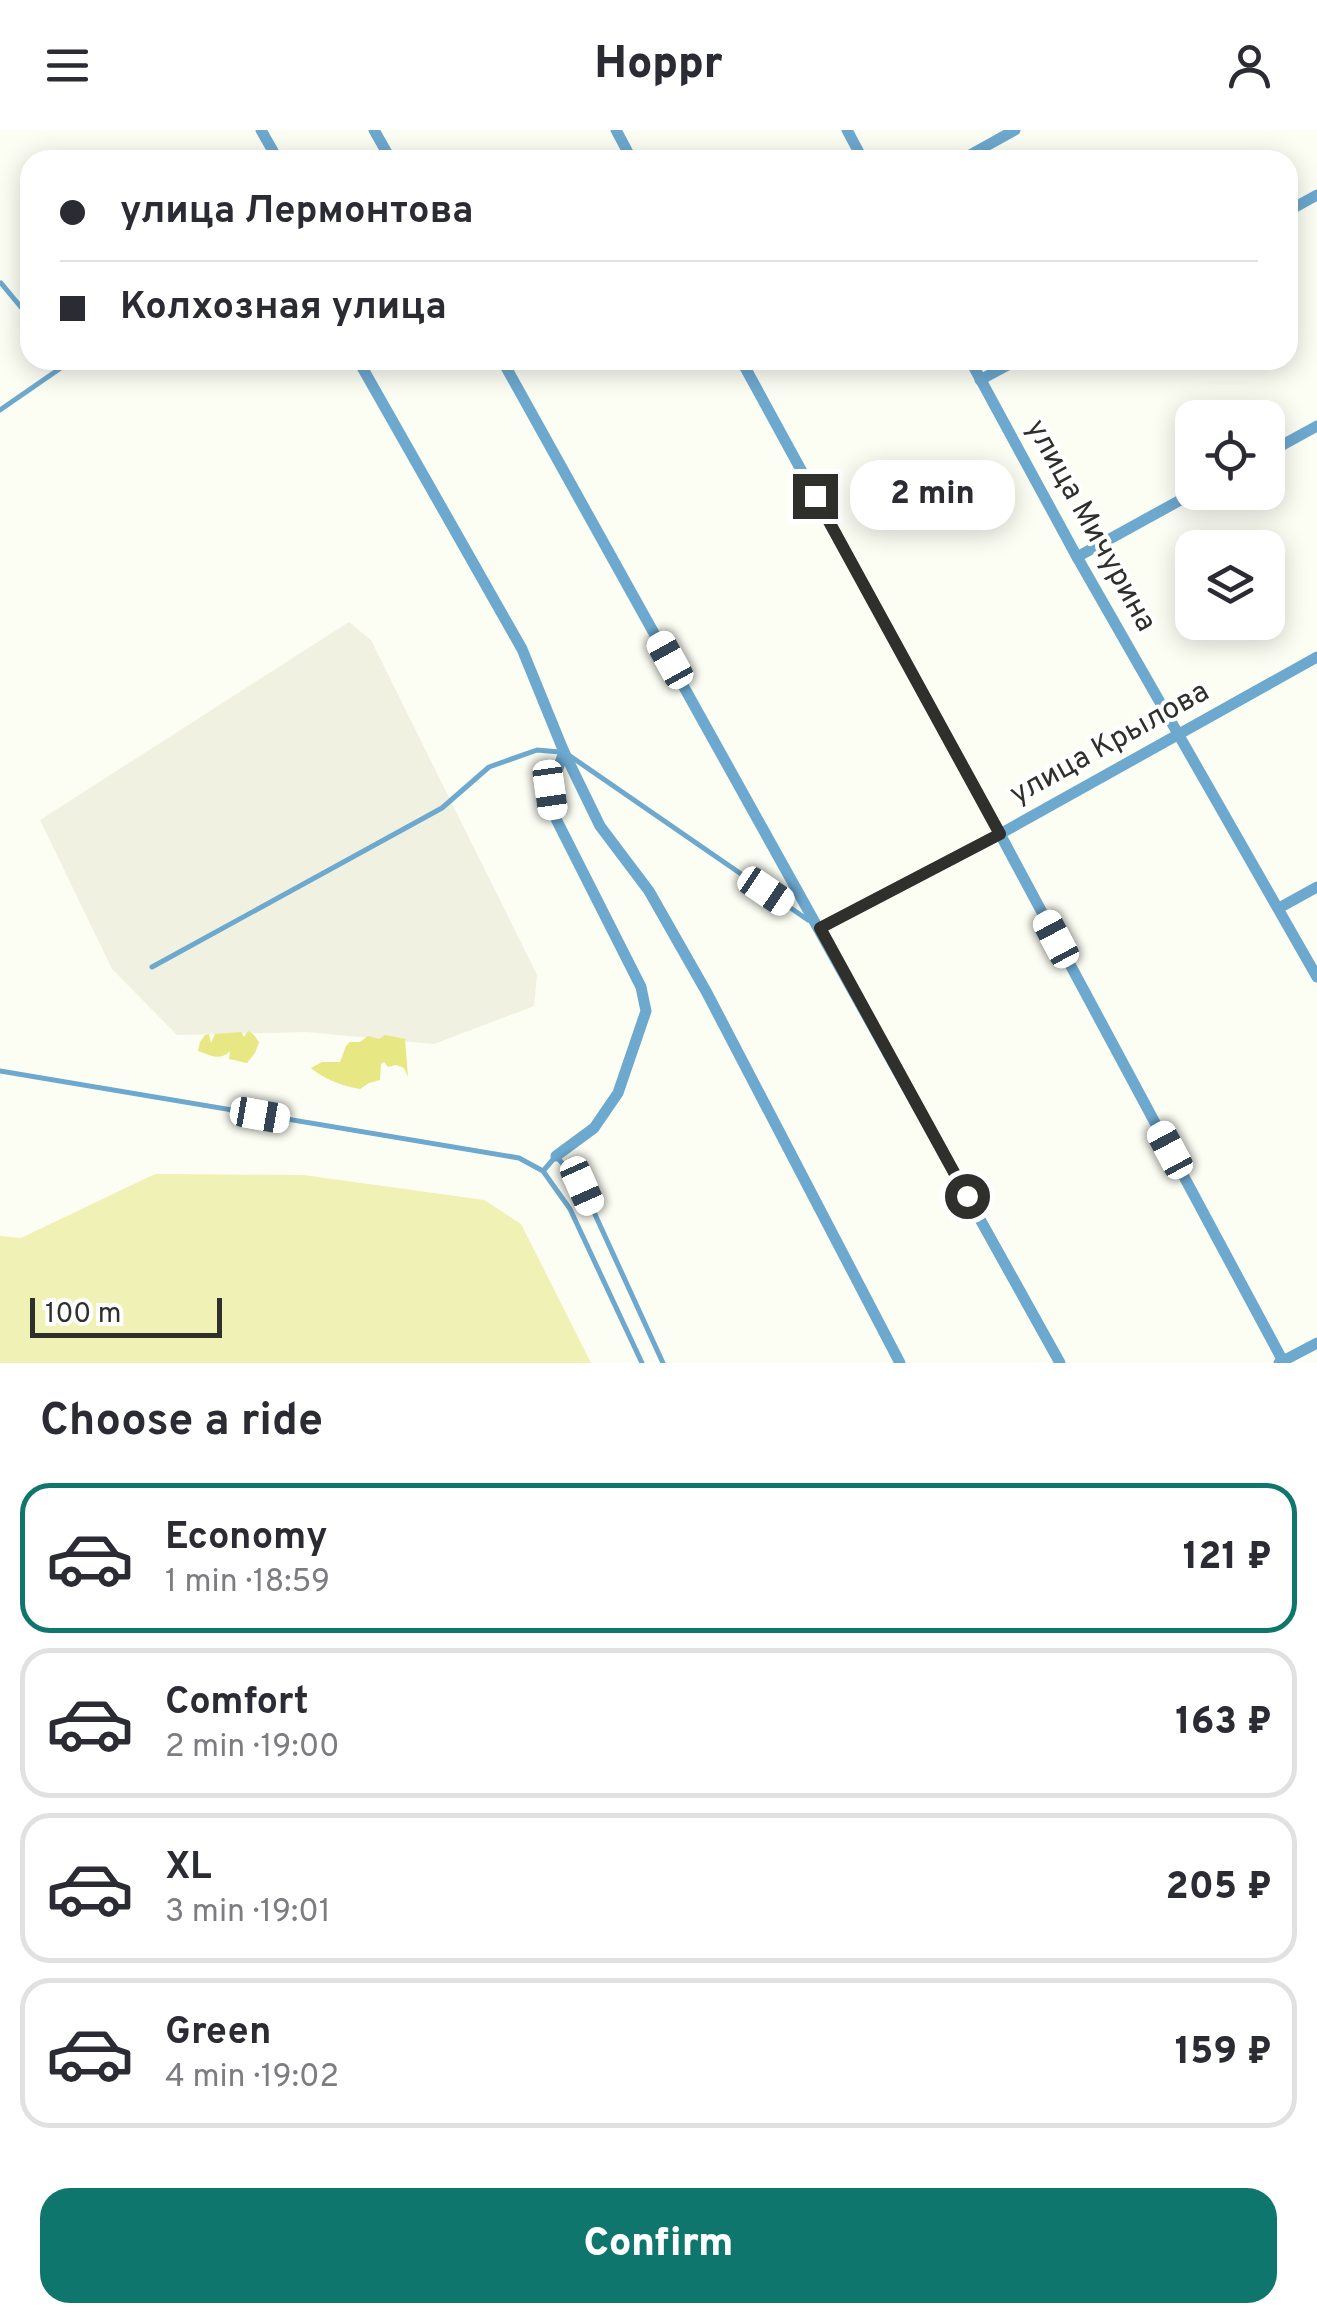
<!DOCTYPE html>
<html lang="en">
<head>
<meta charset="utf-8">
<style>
	:root { --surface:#fff; --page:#f7f7f7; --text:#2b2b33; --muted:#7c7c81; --line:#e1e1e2; --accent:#0f766e }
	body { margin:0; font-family:Overpass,sans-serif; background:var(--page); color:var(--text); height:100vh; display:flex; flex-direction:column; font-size:38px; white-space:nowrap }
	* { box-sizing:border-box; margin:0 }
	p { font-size:32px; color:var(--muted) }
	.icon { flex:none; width:55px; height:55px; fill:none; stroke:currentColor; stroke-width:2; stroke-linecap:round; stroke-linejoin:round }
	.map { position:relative; height:1233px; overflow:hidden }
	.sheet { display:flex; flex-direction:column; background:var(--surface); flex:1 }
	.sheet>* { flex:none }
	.top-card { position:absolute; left:20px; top:20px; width:1278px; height:220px; border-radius:30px; box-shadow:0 5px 25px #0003; display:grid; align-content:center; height:220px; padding:0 40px; background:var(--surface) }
	.fabs { position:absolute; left:1175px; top:270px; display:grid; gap:20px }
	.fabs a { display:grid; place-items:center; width:110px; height:110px; border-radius:20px; background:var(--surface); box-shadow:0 5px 25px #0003; font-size:50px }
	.scale { position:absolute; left:30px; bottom:25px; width:192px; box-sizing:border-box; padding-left:10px; border:5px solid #2f2f2c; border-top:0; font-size:28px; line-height:35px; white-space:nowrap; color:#2f2f2c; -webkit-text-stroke:8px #fff; paint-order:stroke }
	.end { position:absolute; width:45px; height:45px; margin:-22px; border:12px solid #2f2f2c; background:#fff; box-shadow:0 0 0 5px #fff }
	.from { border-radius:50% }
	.bubble { position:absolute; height:70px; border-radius:30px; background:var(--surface); box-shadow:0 5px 25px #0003; font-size:32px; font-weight:800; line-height:70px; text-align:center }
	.car { position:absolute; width:30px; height:60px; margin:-30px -15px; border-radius:12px; box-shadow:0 0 8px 2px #0007; background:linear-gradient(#fff 24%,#345 0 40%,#fff 0 76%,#345 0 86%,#fff 0) }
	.top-card b { display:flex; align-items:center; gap:35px; height:95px; font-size:38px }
	.top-card b+b { border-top:2px solid var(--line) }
	.top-card i { width:25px; height:25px; background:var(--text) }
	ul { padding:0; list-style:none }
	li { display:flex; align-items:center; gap:30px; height:150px; margin:0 20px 15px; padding:0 20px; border:5px solid var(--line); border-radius:30px }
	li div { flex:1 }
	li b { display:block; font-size:38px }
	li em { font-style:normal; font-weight:800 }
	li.current { border-color:var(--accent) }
	li>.icon { width:90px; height:90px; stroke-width:1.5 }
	h2 { padding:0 40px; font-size:45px; line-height:120px }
	.cta { display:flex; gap:20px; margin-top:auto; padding:20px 40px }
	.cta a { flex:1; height:115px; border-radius:30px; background:var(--accent); color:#fff; font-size:40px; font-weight:800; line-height:115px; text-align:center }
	header { display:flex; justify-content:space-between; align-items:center; height:130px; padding:0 40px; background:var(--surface); font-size:45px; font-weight:800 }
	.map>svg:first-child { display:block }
</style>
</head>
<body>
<header><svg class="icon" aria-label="menu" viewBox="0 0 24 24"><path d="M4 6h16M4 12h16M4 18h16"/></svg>Hoppr<svg class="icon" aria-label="person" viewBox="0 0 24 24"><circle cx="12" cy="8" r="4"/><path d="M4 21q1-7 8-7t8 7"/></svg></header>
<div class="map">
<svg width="1317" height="1233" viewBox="0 0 1317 1233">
	<rect width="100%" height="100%" fill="#fcfdf3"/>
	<!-- built -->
	<path fill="#f0f1e0" d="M349 492 371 510 537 845 534 876 434 914 307 902 177 905 112 839 40 690Z"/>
	<!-- green -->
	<path fill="#eff1b5" d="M155 1044 303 1045 484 1070 521 1094 591 1233H0V1106L21 1108Z"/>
	<!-- water -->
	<g fill="#e7e884">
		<path d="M248 901 253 904 259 912 255 923 247 933 229 929 230 921C220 931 212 926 198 921L200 912 205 905 209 904 211 913 215 904 241 902 244 907Z"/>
		<path d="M385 905 405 909 408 947 404 938 396 935 388 937 384 932 381 934 380 950 369 953 360 959C342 956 324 949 311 938L322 932H340L346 916 350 912H360L368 906 379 909Z"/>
	</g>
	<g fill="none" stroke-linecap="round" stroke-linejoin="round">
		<!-- lane -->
		<g stroke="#6da8ce" stroke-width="5">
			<path d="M1 153 30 188"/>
			<path d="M0 280 68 233 77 230"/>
			<path d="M570 626 808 790"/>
			<path d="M152 837 442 678 489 637 537 620 560 622"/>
			<path d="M0 941 519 1028 543 1041 570 1079 642 1233"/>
			<path d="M544 1040 556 1026 582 1056 663 1233"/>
		</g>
		<!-- street -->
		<g stroke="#6da8ce" stroke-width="11">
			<path d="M261 0 278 30"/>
			<path d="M374 0 391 30"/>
			<path d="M616 0 632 30"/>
			<path d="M847 0 863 30"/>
			<path d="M961 30 1015 0"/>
			<path d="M1288 81 1317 65"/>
			<path d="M358 230 522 519 564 622 600 696 649 761 707 863 900 1233"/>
			<path d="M502 230 1060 1233"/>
			<path d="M741 230 1000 704 1284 1233"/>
			<path d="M970 230 1077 427 1317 847"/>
			<path d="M980 250 1017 230"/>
			<path d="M1268 323 1317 296"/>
			<path d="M1077 427 1195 362"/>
			<path d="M1279 778 1317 757"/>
			<path d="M820 798 1000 704 1317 527"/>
			<path d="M556 1026 594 998 618 963 646 881 641 857 553 683 550 660 564 622"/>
			<path d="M1279 1233 1317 1213"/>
		</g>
	</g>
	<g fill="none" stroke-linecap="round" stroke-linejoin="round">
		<!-- route -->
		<path stroke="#2f2f2c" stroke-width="12" d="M815 366 1000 704 820 798 967 1066"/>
	</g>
	<g text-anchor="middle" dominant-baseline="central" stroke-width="8" stroke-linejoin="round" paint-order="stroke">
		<!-- street labels -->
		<g font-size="30" fill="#2f2f2c" stroke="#fff">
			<text transform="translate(1090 396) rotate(61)">улица Мичурина</text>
			<text transform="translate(1110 614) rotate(-29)">улица Крылова</text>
		</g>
	</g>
</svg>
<div class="fabs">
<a><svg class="icon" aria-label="locate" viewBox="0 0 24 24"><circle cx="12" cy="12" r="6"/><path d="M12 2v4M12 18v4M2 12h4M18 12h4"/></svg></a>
<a><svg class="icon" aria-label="layers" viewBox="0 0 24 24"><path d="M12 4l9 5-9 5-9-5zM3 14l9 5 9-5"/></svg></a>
</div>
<div class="scale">100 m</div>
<i class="end from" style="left:967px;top:1066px"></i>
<i class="end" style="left:815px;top:366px"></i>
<div class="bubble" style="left:850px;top:330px;width:165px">2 min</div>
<i class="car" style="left:670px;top:530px;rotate:331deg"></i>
<i class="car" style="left:550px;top:660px;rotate:172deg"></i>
<i class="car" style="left:766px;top:761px;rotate:124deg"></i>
<i class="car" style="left:1056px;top:809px;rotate:332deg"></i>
<i class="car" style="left:260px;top:985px;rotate:100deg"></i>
<i class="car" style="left:1170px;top:1020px;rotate:332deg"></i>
<i class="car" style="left:582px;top:1056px;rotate:156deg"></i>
<div class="top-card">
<b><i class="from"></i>улица Лермонтова</b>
<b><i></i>Колхозная улица</b>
</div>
</div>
<section class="sheet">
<h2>Choose a ride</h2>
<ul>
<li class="current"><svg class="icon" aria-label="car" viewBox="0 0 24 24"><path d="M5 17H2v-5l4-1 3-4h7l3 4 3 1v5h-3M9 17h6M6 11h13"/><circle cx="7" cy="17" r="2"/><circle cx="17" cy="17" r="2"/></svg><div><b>Economy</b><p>1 min · 18:59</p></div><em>121 ₽</em></li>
<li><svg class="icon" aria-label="car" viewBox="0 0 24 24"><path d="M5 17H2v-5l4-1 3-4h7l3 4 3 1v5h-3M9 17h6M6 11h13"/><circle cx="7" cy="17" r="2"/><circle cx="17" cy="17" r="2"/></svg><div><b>Comfort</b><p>2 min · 19:00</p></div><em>163 ₽</em></li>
<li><svg class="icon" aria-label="car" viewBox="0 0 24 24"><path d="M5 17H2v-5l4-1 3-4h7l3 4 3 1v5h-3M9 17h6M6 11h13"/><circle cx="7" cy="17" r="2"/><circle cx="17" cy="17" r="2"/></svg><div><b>XL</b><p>3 min · 19:01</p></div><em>205 ₽</em></li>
<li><svg class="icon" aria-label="car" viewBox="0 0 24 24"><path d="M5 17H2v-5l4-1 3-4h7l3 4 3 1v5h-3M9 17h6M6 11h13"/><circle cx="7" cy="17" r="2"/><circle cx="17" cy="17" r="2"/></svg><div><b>Green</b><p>4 min · 19:02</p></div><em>159 ₽</em></li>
</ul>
<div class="cta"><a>Confirm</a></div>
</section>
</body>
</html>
